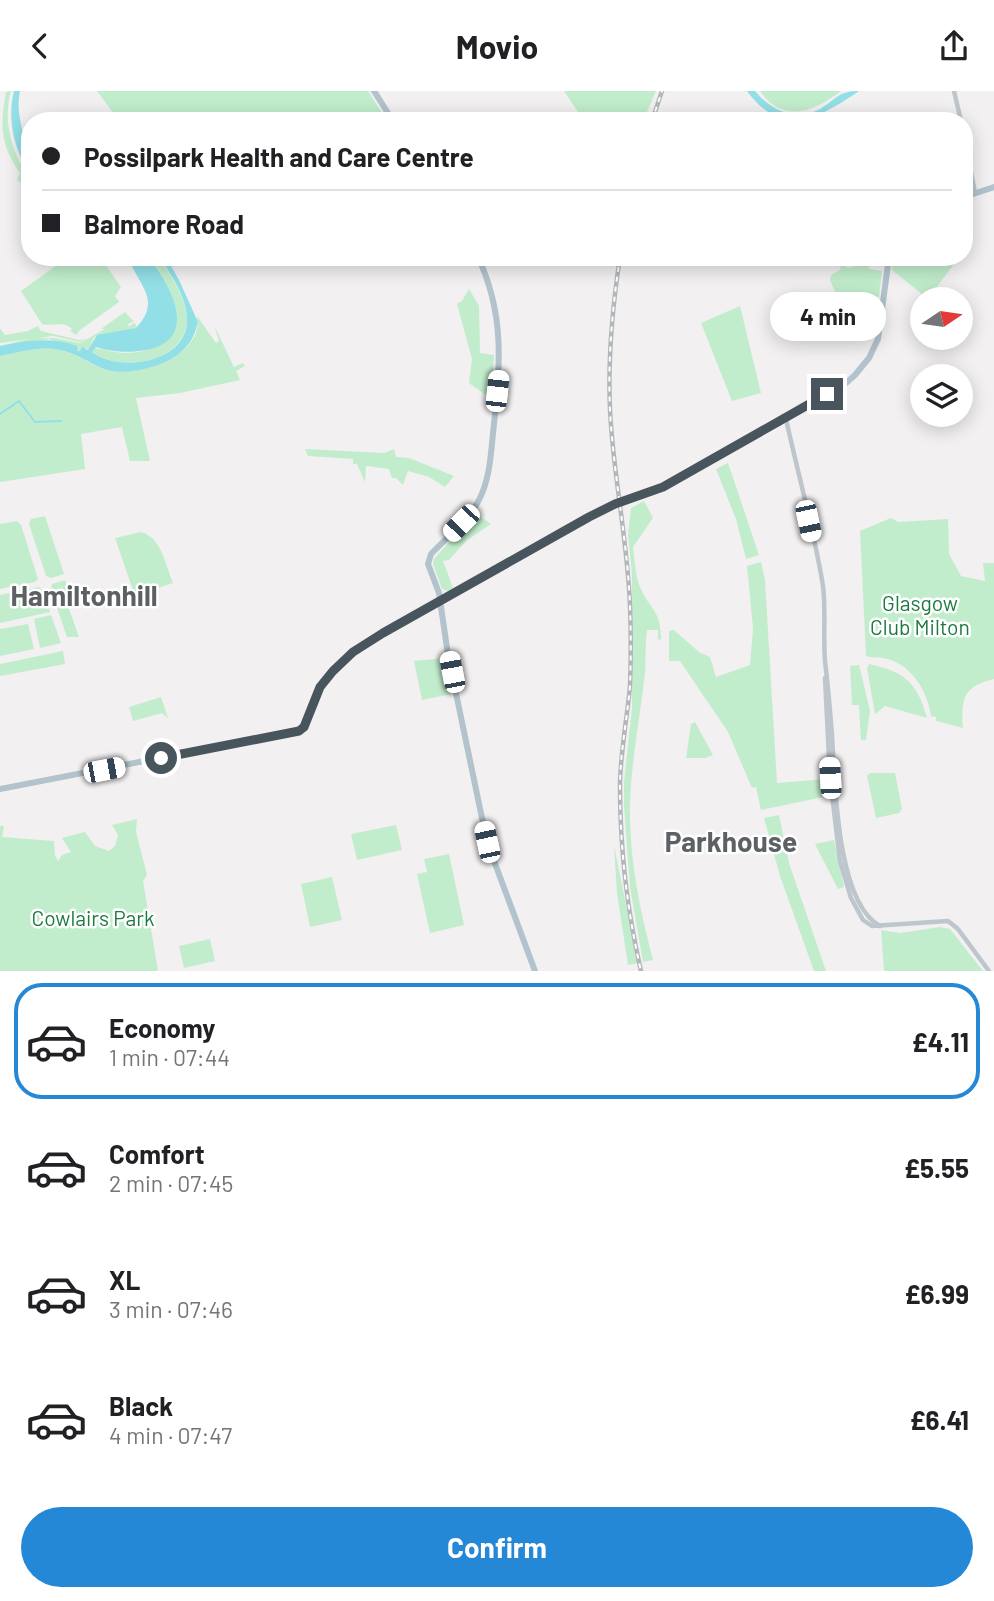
<!DOCTYPE html>
<html lang="en">
<head>
<meta charset="utf-8">
<style>
	:root { --surface:#fff; --page:#f2f2f2; --text:#202124; --muted:#757577; --line:#e0e0e0; --accent:#2588d7 }
	body { margin:0; font-family:Barlow,sans-serif; background:var(--page); color:var(--text); height:100vh; display:flex; flex-direction:column; font-size:26px; white-space:nowrap }
	* { box-sizing:border-box; margin:0 }
	p { font-size:23px; color:var(--muted) }
	.icon { flex:none; width:38px; height:38px; fill:none; stroke:currentColor; stroke-width:2; stroke-linecap:round; stroke-linejoin:round }
	.map { position:relative; height:880px; overflow:hidden }
	.sheet { display:flex; flex-direction:column; background:var(--surface); flex:1 }
	.sheet>* { flex:none }
	.banner { position:absolute; left:21px; top:21px; width:952px; height:154px; border-radius:28px; box-shadow:0 4px 18px #0003; display:grid; align-content:center; height:154px; padding:0 21px; background:var(--surface) }
	.needle { width:46px; rotate:77deg }
	.tools { position:absolute; left:910px; top:196px; display:grid; gap:14px }
	.tools a { display:grid; place-items:center; width:63px; height:63px; border-radius:50%; background:var(--surface); box-shadow:0 4px 18px #0003; font-size:35px }
	.end { position:absolute; width:32px; height:32px; margin:-16px; border:9px solid #49555c; background:#fff; box-shadow:0 0 0 4px #fff }
	.from { border-radius:50% }
	.bubble { position:absolute; height:49px; border-radius:24px; background:var(--surface); box-shadow:0 4px 18px #0003; font-size:23px; font-weight:700; line-height:49px; text-align:center }
	.car { position:absolute; width:21px; height:42px; margin:-21px -10px; border-radius:9px; box-shadow:0 0 5px 2px #0007; background:linear-gradient(#fff 24%,#345 0 40%,#fff 0 76%,#345 0 86%,#fff 0) }
	.banner b { display:flex; align-items:center; gap:24px; height:66px; font-size:26px }
	.banner b+b { border-top:2px solid var(--line) }
	.banner i { width:18px; height:18px; background:var(--text) }
	ul { padding:12px 0 0; list-style:none }
	li { display:flex; align-items:center; gap:21px; height:116px; margin:0 14px 10px; padding:0 7px; border:4px solid transparent; border-radius:28px }
	li div { flex:1 }
	li b { display:block; font-size:26px }
	li em { font-style:normal; font-weight:700 }
	li.current { border-color:var(--accent) }
	li>.icon { width:63px; height:63px; stroke-width:1.5 }
	.action { display:flex; gap:14px; margin-top:auto; padding:14px 21px }
	.action a { flex:1; height:80px; border-radius:42px; background:var(--accent); color:#fff; font-size:28px; font-weight:700; line-height:80px; text-align:center }
	header { display:flex; justify-content:space-between; align-items:center; height:91px; padding:0 21px; background:var(--surface); font-size:32px; font-weight:700 }
	.map>svg:first-child { display:block }
</style>
</head>
<body>
<header><svg class="icon" aria-label="back" viewBox="0 0 24 24"><path d="M15 5l-7 7 7 7"/></svg>Movio<svg class="icon" aria-label="share" viewBox="0 0 24 24"><path d="M12 15V3M7 8l5-5 5 5M5 13v7h14v-7"/></svg></header>
<div class="map">
<svg width="994" height="880" viewBox="0 0 994 880">
	<rect width="100%" height="100%" fill="#f2f0f0"/>
	<!-- green -->
	<g fill="#c2edcd">
		<path d="M11 0C4 24 9 50 20 72 25 82 30 86 30 97L17 89 20 82C0 53 0 35 6 1Z"/>
		<path d="M97 0H368L387 30H119Z"/>
		<path d="M564 0H656L643 30H584Z"/>
		<path d="M760 0H841C814 21 783 33 760 0Z"/>
		<path d="M68 166H100L121 196 115 205 119 211 80 239 76 244 70 240 72 238C63 229 51 236 42 233L21 200Z"/>
		<path d="M150 166H159C170 184 188 209 187 231 183 272 120 282 92 261L94 257C104 258 115 262 126 262 199 259 177 207 150 166Z"/>
		<path d="M893 166H959L928 208 892 179Z"/>
		<path d="M868 170 869 178 882 180 879 206 837 205 830 189 831 184 840 179 841 174 849 177Z"/>
		<path d="M469 198 479 215 480 262 494 264 491 316H487V305L469 292 472 268 457 213 462 210Z"/>
		<path d="M740 215 761 302 732 310 701 232Z"/>
		<path d="M125 221 134 231 129 232 127 236 135 232 137 236C125 243 108 241 94 246L89 258 82 257 80 260 50 248 0 255 27 248 0 252V237L5 244 28 240 38 235 41 240 79 249 86 248 80 251 53 245 39 247H54L80 252 105 238H101Z"/>
		<path d="M197 225 216 252 219 250 214 234 234 276 243 272 245 275 236 280 240 289 180 302 136 307 150 370H130L122 336 81 343 85 378 0 391V265C17 262 36 256 53 258 75 260 87 273 107 279 137 287 205 265 197 225Z"/>
		<path d="M305 358 384 362 394 358 396 366 409 367 454 385 445 396 429 386 408 380 403 394 396 387H392L389 378 366 375 365 391 357 373H353V368L308 365Z"/>
		<path d="M728 372 759 464 746 468 736 428 716 378Z"/>
		<path d="M644 410 653 427 633 456C635 469 635 485 640 496 651 521 661 518 661 549L658 548V539H647C645 554 646 568 645 582 640 627 631 670 630 715 629 768 640 819 653 869L643 871 630 796 624 715V691L632 617V483L628 444 631 417Z"/>
		<path d="M475 422 491 433 466 450 449 469 443 470 453 497 448 500 442 498 433 473 434 468Z"/>
		<path d="M45 425 64 483 51 487 46 485 29 433 31 428Z"/>
		<path d="M891 427 898 431 948 428 949 463 961 485 985 490 983 472H994V588C963 595 961 608 963 637L936 630V626L931 625C927 599 911 572 883 567 876 566 872 567 866 565L860 440Z"/>
		<path d="M17 430 21 434 38 488 35 491 0 498V433Z"/>
		<path d="M141 441C162 447 165 473 173 492L135 505 115 447Z"/>
		<path d="M761 471 765 489 777 692 827 688 828 705 761 719 756 696 752 697 728 641 680 570H669V540L674 539 699 561 710 566 716 586 750 574 753 537 747 475Z"/>
		<path d="M65 489 68 499 63 501 79 546H67L51 499 52 493Z"/>
		<path d="M38 496 43 499 50 521 0 532V504Z"/>
		<path d="M51 524 61 552 40 557 34 528Z"/>
		<path d="M28 533 34 558 0 565V538Z"/>
		<path d="M63 560 65 573 0 585V573Z"/>
		<path d="M445 567 452 603 422 609 414 570Z"/>
		<path d="M869 573C905 581 917 591 927 627L885 615 875 623 867 577Z"/>
		<path d="M859 574 870 620 866 649H861L859 614H852L850 575Z"/>
		<path d="M161 606 168 627 162 622 133 630 129 616Z"/>
		<path d="M695 631 713 664 705 667H686L691 633Z"/>
		<path d="M870 682H895L902 718 899 722 876 727 867 685Z"/>
		<path d="M779 724 789 772 826 880H814L780 785 764 727Z"/>
		<path d="M137 728 136 741 147 784 143 790 158 880H0V735H4L2 746 54 750 55 765 58 770 62 764 71 761 62 747 85 741 95 755 109 760 115 755 118 744 112 734Z"/>
		<path d="M396 734 402 759 357 769 351 743Z"/>
		<path d="M834 749 844 796 838 798 815 753Z"/>
		<path d="M614 755 638 872 628 874 617 802Z"/>
		<path d="M449 763 464 834 430 842 417 783 427 781 424 768Z"/>
		<path d="M332 786 342 829 310 836 301 793Z"/>
		<path d="M940 836 950 838 983 880H884L881 839 900 842Z"/>
		<path d="M210 848 215 870 184 877 179 855Z"/>
	</g>
	<!-- water -->
	<g fill="#92dfe7">
		<path d="M14 0H20C14 29 30 53 30 82 14 59 7 28 14 0Z"/>
		<path d="M747 0H755C771 20 796 31 820 18 836 8 839 0 859 0 818 28 782 48 747 0Z"/>
		<path d="M128 166H150L154 173C164 188 177 209 177 228 177 266 120 264 96 256L92 261C119 282 184 272 187 232 189 210 171 183 159 166H166L179 189 198 231C195 242 192 251 183 259 168 275 128 285 107 279 87 272 75 260 53 258 36 256 17 262 0 265V255C25 250 52 245 77 255L78 260H80L82 256 88 259 97 244 136 237C163 209 138 194 128 166Z"/>
	</g>
	<g fill="none" stroke-linecap="round" stroke-linejoin="round">
		<!-- stream -->
		<path stroke="#92dfe7" stroke-width="2" d="M0 323 19 310 35 331 61 330"/>
		<!-- minor -->
		<g stroke="#bdc6cc" stroke-width="4.5">
			<path d="M954 0 961 30"/>
			<path d="M964 46 975 102"/>
			<path d="M786 328C798 383 814 439 823 495 826 519 823 545 825 570 828 594 830 619 832 644 835 690 836 811 880 835"/>
			<path d="M825 587 830 687 840 770 851 807 863 829 872 835 948 830 958 838 989 880"/>
		</g>
		<!-- major -->
		<g stroke="#b2c3cd" stroke-width="6">
			<path d="M374 0 393 30"/>
			<path d="M964 106 994 96"/>
			<path d="M478 166C505 224 500 273 494 333 491 358 491 384 480 407 469 429 448 445 431 463L428 473 439 502 448 564 487 751 535 880"/>
			<path d="M643 404 678 388 786 328 845 293 855 284 869 267 878 248 889 166"/>
			<path d="M0 698 299 640 304 636 320 596 333 580 353 561 434 513 610 415"/>
		</g>
		<defs>
			<g id="rail">
				<path d="M652 30 662 0"/>
				<path d="M620 166C611 225 606 287 612 346 617 403 628 459 630 515 631 542 631 569 630 595 627 629 620 662 620 696 620 758 627 819 641 880"/>
			</g>
		</defs>
		<!-- rail casing -->
		<use href="#rail" stroke="#b3b6ba" stroke-width="4.5"/>
		<!-- rail -->
		<use href="#rail" stroke="#fff" stroke-width="2" stroke-dasharray="5" stroke-linecap="butt"/>
		<!-- major-bridge -->
		<path stroke="#b2c3cd" stroke-width="6" d="M610 415 643 404"/>
	</g>
	<g fill="none" stroke-linecap="round" stroke-linejoin="round">
		<!-- route -->
		<path stroke="#49555c" stroke-width="9" d="M161 667 299 640 304 636 320 596 333 580 353 561 383 542 589 426 615 413 663 396 827 303"/>
	</g>
	<g text-anchor="middle" dominant-baseline="central" stroke-width="5" stroke-linejoin="round" paint-order="stroke">
		<!-- park labels -->
		<g font-size="21" fill="#1d7a40" stroke="#fff">
			<text x="920" y="511">Glasgow<tspan x="920" dy="24">Club Milton</tspan></text>
			<text x="93" y="826">Cowlairs Park</text>
		</g>
		<!-- district labels -->
		<g font-size="28" font-weight="bold" fill="#5d6164" stroke="#fff">
			<text x="84" y="504">Hamiltonhill</text>
			<text x="731" y="750">Parkhouse</text>
		</g>
	</g>
</svg>
<div class="tools">
<a><svg class="needle" viewBox="-14 -14 28 28"><path d="M0-13l5 13h-10z" fill="#e53935"/><path d="M0 13l5-13h-10z" fill="#757577"/></svg></a>
<a><svg class="icon" aria-label="layers" viewBox="0 0 24 24"><path d="M12 4l9 5-9 5-9-5zM3 14l9 5 9-5"/></svg></a>
</div>
<i class="end from" style="left:161px;top:667px"></i>
<i class="end" style="left:827px;top:303px"></i>
<div class="bubble" style="left:770px;top:201px;width:116px">4 min</div>
<i class="car" style="left:497px;top:300px;rotate:6deg"></i>
<i class="car" style="left:808px;top:430px;rotate:168deg"></i>
<i class="car" style="left:461px;top:432px;rotate:224deg"></i>
<i class="car" style="left:452px;top:581px;rotate:349deg"></i>
<i class="car" style="left:104px;top:679px;rotate:79deg"></i>
<i class="car" style="left:830px;top:687px;rotate:357deg"></i>
<i class="car" style="left:487px;top:751px;rotate:348deg"></i>
<div class="banner">
<b><i class="from"></i>Possilpark Health and Care Centre</b>
<b><i></i>Balmore Road</b>
</div>
</div>
<section class="sheet">
<ul>
<li class="current"><svg class="icon" aria-label="car" viewBox="0 0 24 24"><path d="M5 17H2v-5l4-1 3-4h7l3 4 3 1v5h-3M9 17h6M6 11h13"/><circle cx="7" cy="17" r="2"/><circle cx="17" cy="17" r="2"/></svg><div><b>Economy</b><p>1 min · 07:44</p></div><em>£4.11</em></li>
<li><svg class="icon" aria-label="car" viewBox="0 0 24 24"><path d="M5 17H2v-5l4-1 3-4h7l3 4 3 1v5h-3M9 17h6M6 11h13"/><circle cx="7" cy="17" r="2"/><circle cx="17" cy="17" r="2"/></svg><div><b>Comfort</b><p>2 min · 07:45</p></div><em>£5.55</em></li>
<li><svg class="icon" aria-label="car" viewBox="0 0 24 24"><path d="M5 17H2v-5l4-1 3-4h7l3 4 3 1v5h-3M9 17h6M6 11h13"/><circle cx="7" cy="17" r="2"/><circle cx="17" cy="17" r="2"/></svg><div><b>XL</b><p>3 min · 07:46</p></div><em>£6.99</em></li>
<li><svg class="icon" aria-label="car" viewBox="0 0 24 24"><path d="M5 17H2v-5l4-1 3-4h7l3 4 3 1v5h-3M9 17h6M6 11h13"/><circle cx="7" cy="17" r="2"/><circle cx="17" cy="17" r="2"/></svg><div><b>Black</b><p>4 min · 07:47</p></div><em>£6.41</em></li>
</ul>
<div class="action"><a>Confirm</a></div>
</section>
</body>
</html>
